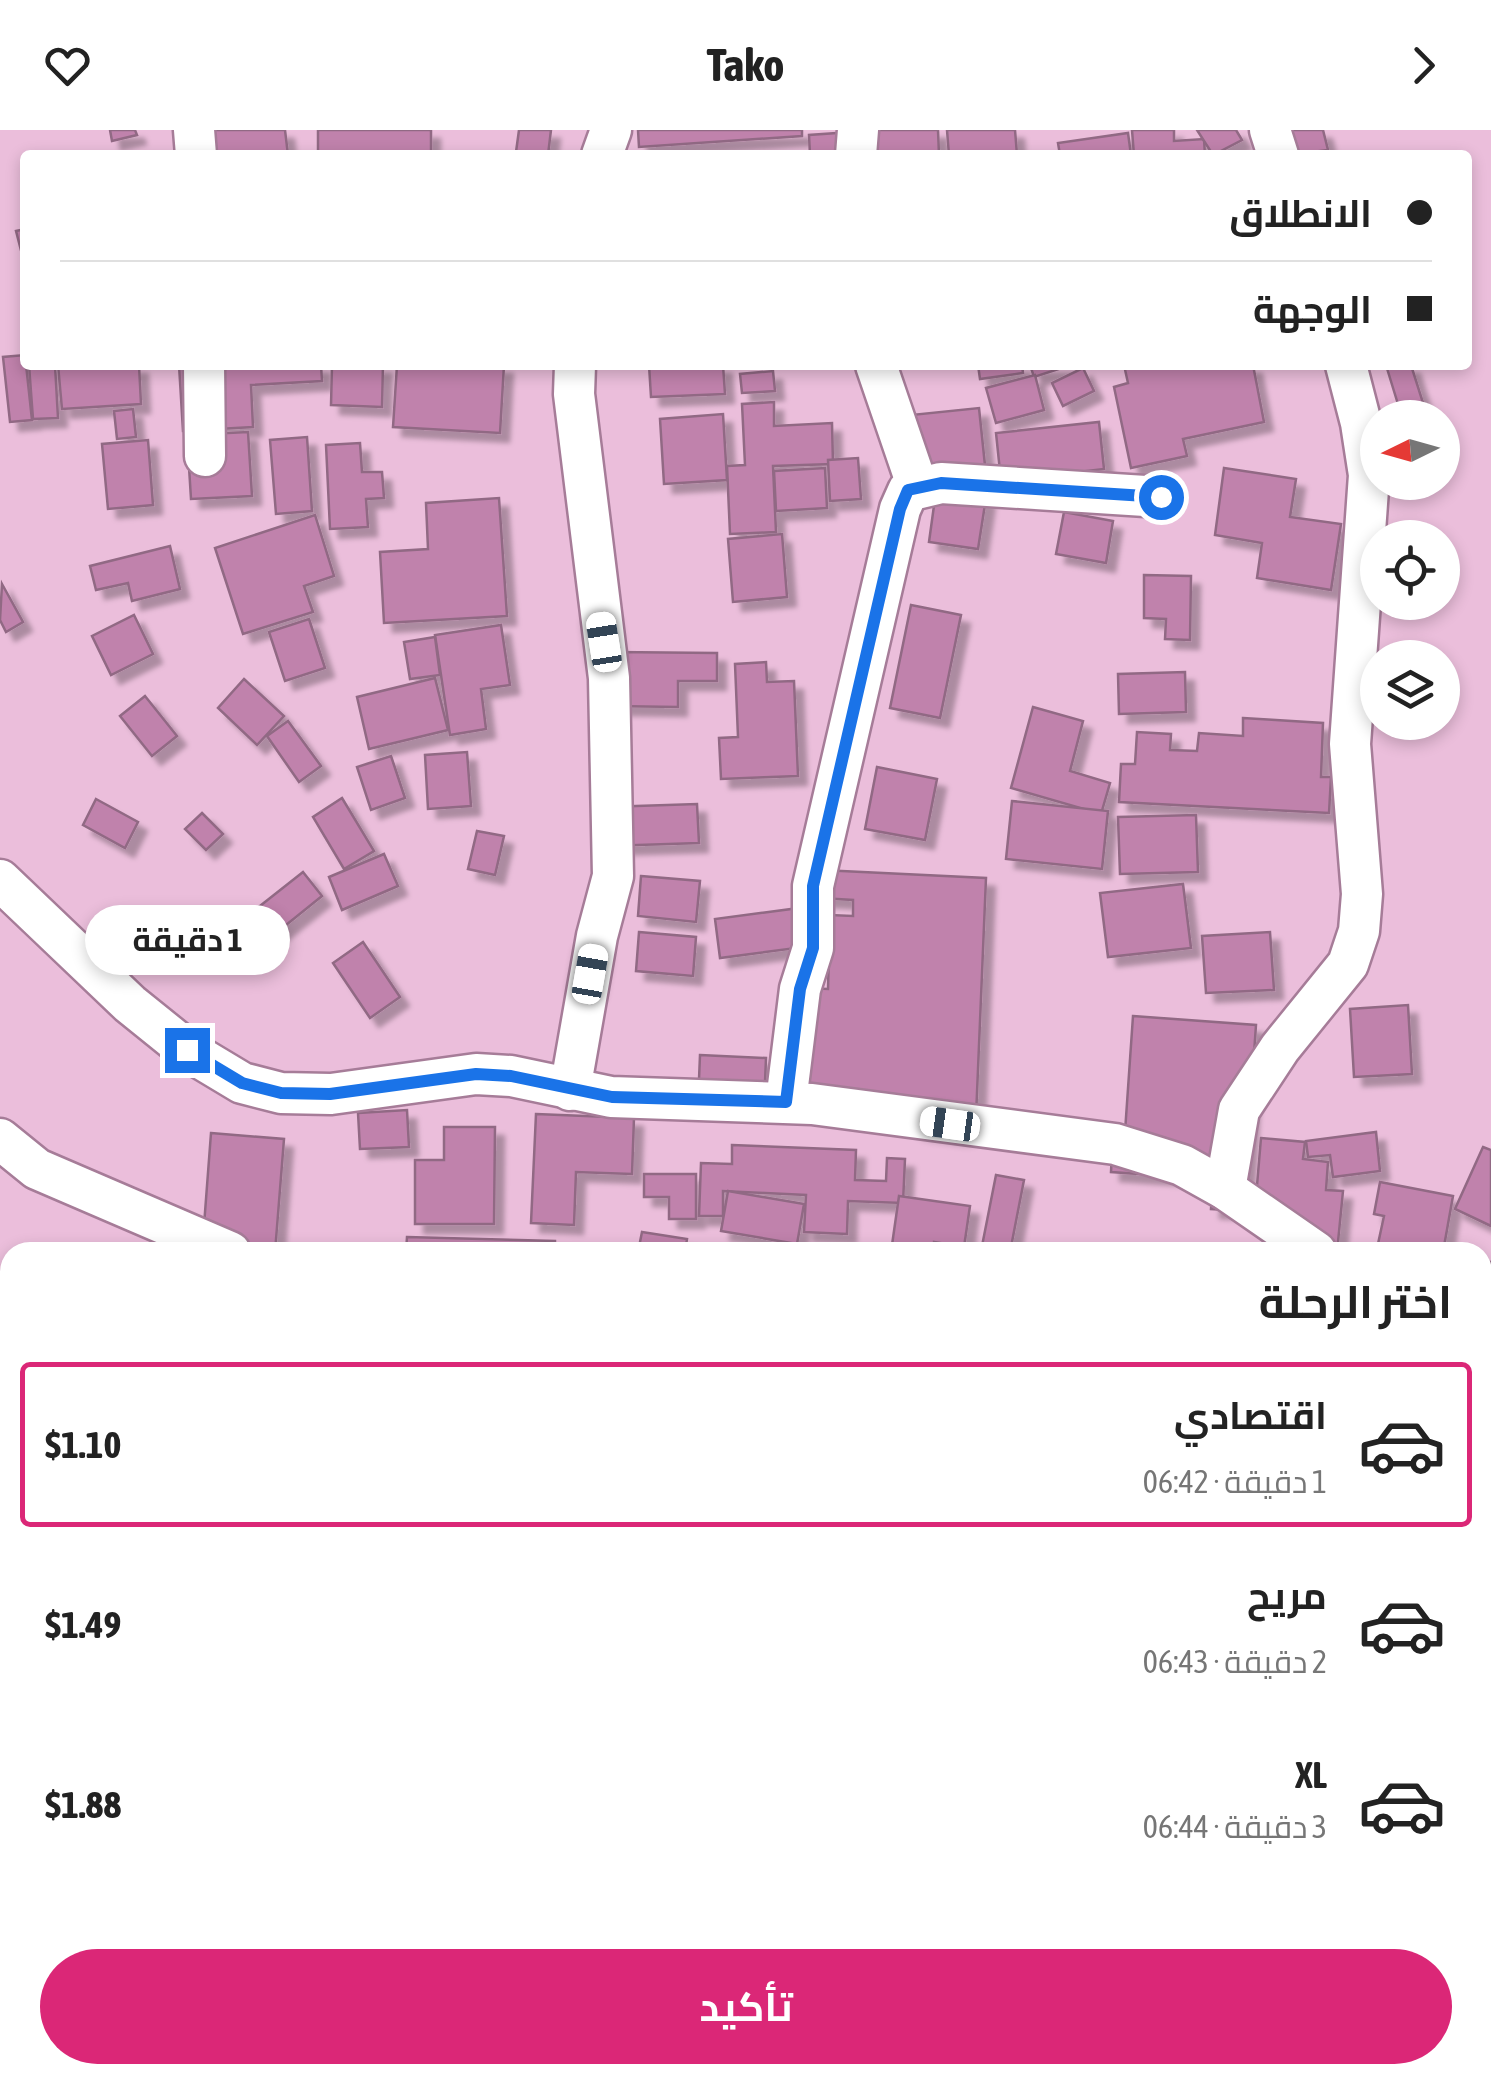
<!DOCTYPE html>
<html lang="ar">
<head>
<meta charset="utf-8">
<style>
	:root { --surface:#fff; --page:#f6f6f6; --text:#222; --muted:#767676; --line:#e0e0e0; --accent:#db2777 }
	body { margin:0; font-family:"Asap Condensed",Cairo,sans-serif; background:var(--page); color:var(--text); direction:rtl; height:100vh; display:flex; flex-direction:column; font-size:38px; white-space:nowrap }
	* { box-sizing:border-box; margin:0 }
	p { font-size:32px; color:var(--muted) }
	.icon { flex:none; width:55px; height:55px; fill:none; stroke:currentColor; stroke-width:2; stroke-linecap:round; stroke-linejoin:round }
	.map { position:relative; flex:1; overflow:hidden; direction:ltr }
	.details { position:absolute; left:0px; top:1112px; width:1492px; height:842px; display:flex; flex-direction:column; background:var(--surface); border-radius:30px 30px 0 0; box-shadow:0 5px 15px #0003; direction:rtl }
	.details>* { flex:none }
	.banner { position:absolute; left:20px; top:20px; width:1452px; height:220px; border-radius:10px; box-shadow:0 5px 15px #0003; direction:rtl; display:grid; align-content:center; height:220px; padding:0 40px; background:var(--surface) }
	.needle { width:65px; rotate:265deg }
	.fabs { position:absolute; left:1360px; top:270px; display:grid; gap:20px }
	.fabs a { display:grid; place-items:center; width:100px; height:100px; border-radius:50%; background:var(--surface); box-shadow:0 5px 15px #0003; font-size:50px }
	.end { position:absolute; width:45px; height:45px; margin:-22px; border:12px solid #1a73e8; background:#fff; box-shadow:0 0 0 5px #fff }
	.from { border-radius:50% }
	.bubble { position:absolute; height:70px; border-radius:35px; background:var(--surface); box-shadow:0 5px 15px #0003; font-size:32px; font-weight:700; line-height:70px; text-align:center; direction:rtl }
	.car { position:absolute; width:30px; height:60px; margin:-30px -15px; border-radius:12px; box-shadow:0 0 8px 2px #0007; background:linear-gradient(#fff 24%,#345 0 40%,#fff 0 76%,#345 0 86%,#fff 0) }
	.banner b { display:flex; align-items:center; gap:35px; height:95px; font-size:38px }
	.banner b+b { border-top:2px solid var(--line) }
	.banner i { width:25px; height:25px; background:var(--text) }
	ul { padding:0; list-style:none }
	li { display:flex; align-items:center; gap:30px; height:165px; margin:0 20px 15px; padding:0 20px; border:5px solid transparent; border-radius:10px }
	li div { flex:1 }
	li b { display:block; font-size:38px }
	li em { font-style:normal; font-weight:700 }
	li.on { border-color:var(--accent) }
	li>.icon { width:90px; height:90px; stroke-width:1.5 }
	h2 { padding:0 40px; font-size:45px; line-height:120px }
	.button { display:flex; gap:20px; margin-top:auto; padding:20px 40px }
	.button a { flex:1; height:115px; border-radius:60px; background:var(--accent); color:#fff; font-size:40px; font-weight:700; line-height:115px; text-align:center }
	header { display:flex; justify-content:space-between; align-items:center; height:130px; padding:0 40px; background:var(--surface); font-size:45px; font-weight:700 }
	.map>svg:first-child { display:block }
</style>
</head>
<body>
<header><svg class="icon" aria-label="forward" viewBox="0 0 24 24"><path d="M9 5l7 7-7 7"/></svg>Tako<svg class="icon" aria-label="heart" viewBox="0 0 24 24"><path d="M12 20l-8-8c-3-5 5-10 8-4 3-6 11-1 8 4z"/></svg></header>
<div class="map">
<svg width="1491" height="1953" viewBox="0 0 1491 1953">
	<defs>
		<filter id="shadow"><feDropShadow dx="9" dy="9" stdDeviation="2.5" flood-color="#0004"/></filter>
	</defs>
	<rect width="100%" height="100%" fill="#ebbedb"/>
	<!-- building -->
	<g fill="#c082ac" stroke="#916984" stroke-width="2.5" filter="url(#shadow)">
		<path d="M110 0H135L137 5 112 11Z"/>
		<path d="M189 0H285L288 25H191Z"/>
		<rect x="318" y="0" width="113" height="25"/>
		<path d="M519 0H551L548 25 516 22Z"/>
		<path d="M638 0H802V6L639 17Z"/>
		<path d="M880 0H938L939 25H810L809 5Z"/>
		<path d="M947 0H1015L1017 25H949Z"/>
		<path d="M1132 0H1174V11L1204 9 1205 25H1134Z"/>
		<path d="M1197 0H1236L1242 10 1213 25Z"/>
		<path d="M1282 0H1323L1328 20 1289 25Z"/>
		<path d="M1128 3 1131 25H1060L1058 13Z"/>
		<path d="M25 99V136L16 101Z"/>
		<path d="M25 225 32 290 10 292 3 227Z"/>
		<path d="M29 235H55L58 288 33 289Z"/>
		<path d="M58 235H139L141 274 62 279Z"/>
		<path d="M179 235H321L322 251 251 255 253 297 183 301Z"/>
		<path d="M332 235H383L382 277 331 275Z"/>
		<path d="M397 235H504L500 303 393 297Z"/>
		<path d="M649 235H723L725 264 651 267Z"/>
		<path d="M978 235H1022L1023 243 980 249Z"/>
		<path d="M1030 235H1071L1034 247Z"/>
		<path d="M1124 235H1253L1264 292 1183 309 1187 326 1131 338 1114 257 1128 253Z"/>
		<path d="M1386 235H1411L1424 276 1401 284Z"/>
		<path d="M1083 238 1094 261 1063 276 1052 253Z"/>
		<path d="M773 241 775 261 742 263 740 244Z"/>
		<path d="M1035 245 1044 280 996 293 986 258Z"/>
		<path d="M774 272V296L832 293 833 334 773 336 776 402 730 404 727 336 745 335 742 274Z"/>
		<path d="M979 278 986 345 918 353 911 285Z"/>
		<path d="M133 279 136 307 117 309 114 281Z"/>
		<path d="M723 284 727 350 664 354 660 289Z"/>
		<path d="M1099 292 1104 339 1001 351 996 303Z"/>
		<path d="M248 302 252 366 191 369 187 305Z"/>
		<path d="M307 307 312 381 276 384 270 310Z"/>
		<path d="M148 310 153 375 108 379 102 314Z"/>
		<path d="M360 313 362 342H382L384 368 366 369 368 397 330 399 326 315Z"/>
		<path d="M858 328 861 369 830 371 828 330Z"/>
		<path d="M825 338 827 378 776 381 774 341Z"/>
		<path d="M1224 338 1296 349 1290 387 1341 394 1331 460 1257 448 1262 413 1215 405Z"/>
		<path d="M936 361 986 368 978 419 929 412Z"/>
		<path d="M499 368 507 486 384 493 380 422 428 419 426 373Z"/>
		<path d="M1064 382 1113 391 1106 433 1056 424Z"/>
		<path d="M315 385 334 446 304 456 313 482 243 504 215 418Z"/>
		<path d="M782 404 787 467 733 472 728 409Z"/>
		<path d="M170 416 180 459 132 471 128 453 96 460 90 436Z"/>
		<path d="M1144 445 1191 446 1190 510 1165 509 1166 489 1144 488Z"/>
		<path d="M2 454 23 492 6 502 0 490Z"/>
		<path d="M911 475 961 485 940 588 890 578Z"/>
		<path d="M134 485 153 524 111 545 92 506Z"/>
		<path d="M309 489 325 538 285 551 269 502Z"/>
		<path d="M501 495 510 555 481 559 486 599 450 605 435 505Z"/>
		<path d="M435 507 440 545 410 549 404 512Z"/>
		<path d="M613 522 717 523V551H678V577L613 576Z"/>
		<path d="M766 532 767 552 794 551 798 646 721 649 719 608 738 607 735 534Z"/>
		<path d="M1185 542 1186 582 1119 584 1118 544Z"/>
		<path d="M435 548 448 600 369 619 357 567Z"/>
		<path d="M244 549 284 586 257 615 218 578Z"/>
		<path d="M145 566 177 606 152 626 120 586Z"/>
		<path d="M1033 577 1083 591 1070 641 1110 653 1101 684 1011 658Z"/>
		<path d="M1243 588 1323 593 1321 647H1331L1329 683 1119 672 1121 634H1135L1137 602 1171 604 1170 620 1197 621 1199 603 1243 606Z"/>
		<path d="M288 591 321 636 299 652 267 606Z"/>
		<path d="M467 622 471 676 428 679 425 625Z"/>
		<path d="M391 626 405 668 371 680 357 637Z"/>
		<path d="M877 637 937 649 925 710 865 699Z"/>
		<path d="M342 668 374 721 344 739 313 687Z"/>
		<path d="M96 669 138 692 125 718 83 695Z"/>
		<path d="M1012 671 1108 681 1102 739 1006 729Z"/>
		<path d="M697 674 699 713 607 716 606 677Z"/>
		<path d="M202 683 223 704 206 720 185 699Z"/>
		<path d="M1196 685 1198 742 1120 744 1118 687Z"/>
		<path d="M477 701 504 706 495 745 468 739Z"/>
		<path d="M384 724 398 756 342 780 329 747Z"/>
		<path d="M821 740 986 748 976 987 801 980 806 858 828 859 830 785 853 786V770L820 768Z"/>
		<path d="M303 742 322 766 265 812 246 787Z"/>
		<path d="M641 746 700 751 696 792 638 786Z"/>
		<path d="M1183 754 1191 818 1108 827 1100 763Z"/>
		<path d="M799 778 804 817 720 828 715 789Z"/>
		<path d="M639 802 696 807 693 846 636 841Z"/>
		<path d="M1270 802 1274 860 1206 863 1202 806Z"/>
		<path d="M363 812 400 867 370 888 333 833Z"/>
		<path d="M1408 875 1412 944 1354 947 1350 879Z"/>
		<path d="M1133 886 1256 895 1243 1081 1211 1079 1213 1049 1111 1042 1113 1002H1125Z"/>
		<path d="M700 925 766 928 764 976 698 974Z"/>
		<path d="M407 980 409 1017 360 1019 358 983Z"/>
		<path d="M536 984 634 988 632 1044 576 1042 574 1095 531 1093Z"/>
		<path d="M444 997H495L494 1094H415V1030H444Z"/>
		<path d="M1376 1002 1380 1041 1333 1047 1330 1025 1308 1027 1306 1011Z"/>
		<path d="M211 1003 284 1009 275 1122H202Z"/>
		<path d="M1261 1008 1305 1012 1303 1029 1328 1032 1326 1060 1343 1061 1337 1122H1279L1281 1094 1254 1091Z"/>
		<path d="M732 1015 856 1020 855 1050 886 1051 887 1028 905 1029 903 1073 848 1071 847 1104 804 1102 806 1065 723 1061V1086H699L701 1033 732 1034Z"/>
		<path d="M1483 1017 1491 1020V1096L1455 1079Z"/>
		<path d="M644 1044H696V1089H669V1067H644Z"/>
		<path d="M996 1045 1024 1050 1010 1122 982 1116Z"/>
		<path d="M1380 1052 1453 1066 1443 1122 1378 1114 1384 1086 1374 1084Z"/>
		<path d="M728 1061 804 1074 797 1114 721 1101Z"/>
		<path d="M899 1066 970 1076 964 1117 934 1112 933 1122H891Z"/>
		<path d="M642 1102 687 1109 685 1122H638Z"/>
		<path d="M407 1107 555 1111V1122H406Z"/>
		<path d="M691 1115 754 1122H690Z"/>
		<path d="M1482 1130 1491 1132V1205L1482 1203Z"/>
		<path d="M1482 1290 1491 1291V1350L1482 1349Z"/>
		<path d="M0 1467 10 1468V1565H0Z"/>
		<path d="M2 1758 10 1759V1817L0 1816Z"/>
	</g>
	<g fill="none" stroke-linecap="round" stroke-linejoin="round">
		<defs>
			<g id="street">
				<path d="M194 0 196 25"/>
				<path d="M1270 0 1278 25"/>
				<path d="M602 25 611 0"/>
				<path d="M856 25 858 0"/>
				<path d="M204 235 205 326"/>
				<path d="M876 235 917 355"/>
				<path d="M0 750 130 874 187 920 242 953 281 963 331 964 476 944 511 946 611 967 812 974 1115 1014 1182 1035 1225 1059 1316 1122"/>
				<path d="M570 960 597 806 613 746 609 548 574 264 575 235"/>
				<path d="M786 972 800 859 813 818V756L900 379 908 361 941 353 1161 367"/>
				<path d="M0 1009 37 1039 230 1122"/>
				<path d="M1225 1059 1239 980 1280 918 1348 834 1359 801 1362 764 1350 614 1369 345 1361 293 1346 235"/>
				<path d="M1482 1237 1491 1242"/>
				<path d="M0 1457H10"/>
				<path d="M0 1704 10 1706"/>
			</g>
		</defs>
		<!-- street casing -->
		<use href="#street" stroke="#a67c98" stroke-width="45"/>
		<!-- street -->
		<use href="#street" stroke="#fff" stroke-width="40"/>
	</g>
	<g fill="none" stroke-linecap="round" stroke-linejoin="round">
		<!-- route -->
		<path stroke="#1a73e8" stroke-width="12" d="M187 920 242 953 281 963 330 964 476 944 511 946 612 967 786 972 800 859 813 818V756L900 379 908 360 941 353 1161 367"/>
	</g>
</svg>
<div class="fabs">
<a><svg class="needle" viewBox="-14 -14 28 28"><path d="M0-13l5 13h-10z" fill="#e53935"/><path d="M0 13l5-13h-10z" fill="#767676"/></svg></a>
<a><svg class="icon" aria-label="locate" viewBox="0 0 24 24"><circle cx="12" cy="12" r="6"/><path d="M12 2v4M12 18v4M2 12h4M18 12h4"/></svg></a>
<a><svg class="icon" aria-label="layers" viewBox="0 0 24 24"><path d="M12 4l9 5-9 5-9-5zM3 14l9 5 9-5"/></svg></a>
</div>
<i class="end from" style="left:1161px;top:367px"></i>
<i class="end" style="left:187px;top:920px"></i>
<div class="bubble" style="left:85px;top:775px;width:205px">1 دقيقة</div>
<i class="car" style="left:604px;top:512px;rotate:351deg"></i>
<i class="car" style="left:590px;top:844px;rotate:10deg"></i>
<i class="car" style="left:950px;top:994px;rotate:278deg"></i>
<div class="banner">
<b><i class="from"></i>الانطلاق</b>
<b><i></i>الوجهة</b>
</div>
<section class="details">
<h2>اختر الرحلة</h2>
<ul>
<li class="on"><svg class="icon" aria-label="car" viewBox="0 0 24 24"><path d="M5 17H2v-5l4-1 3-4h7l3 4 3 1v5h-3M9 17h6M6 11h13"/><circle cx="7" cy="17" r="2"/><circle cx="17" cy="17" r="2"/></svg><div><b>اقتصادي</b><p>1 دقيقة · 06:42</p></div><em>$1.10</em></li>
<li><svg class="icon" aria-label="car" viewBox="0 0 24 24"><path d="M5 17H2v-5l4-1 3-4h7l3 4 3 1v5h-3M9 17h6M6 11h13"/><circle cx="7" cy="17" r="2"/><circle cx="17" cy="17" r="2"/></svg><div><b>مريح</b><p>2 دقيقة · 06:43</p></div><em>$1.49</em></li>
<li><svg class="icon" aria-label="car" viewBox="0 0 24 24"><path d="M5 17H2v-5l4-1 3-4h7l3 4 3 1v5h-3M9 17h6M6 11h13"/><circle cx="7" cy="17" r="2"/><circle cx="17" cy="17" r="2"/></svg><div><b>XL</b><p>3 دقيقة · 06:44</p></div><em>$1.88</em></li>
</ul>
<div class="button"><a>تأكيد</a></div>
</section>
</div>
</body>
</html>
